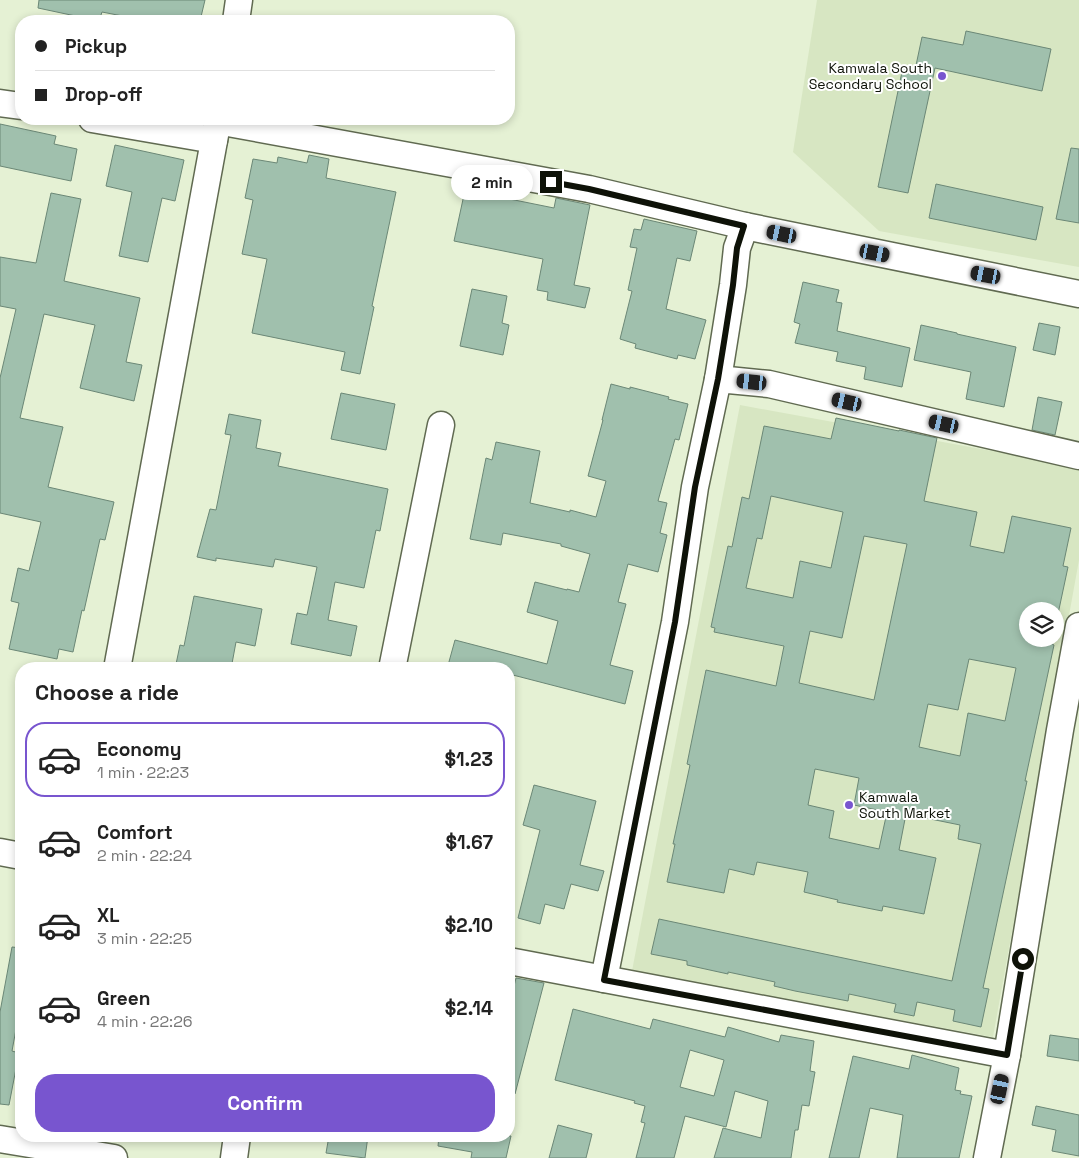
<!DOCTYPE html>
<html lang="en">
<head>
<meta charset="utf-8">
<style>
	:root { --surface:#fff; --page:#f6f6f6; --text:#222; --muted:#767676; --line:#e0e0e0; --accent:#7855cf }
	body { margin:0; font-family:"Space Grotesk",sans-serif; background:var(--page); color:var(--text); height:100vh; display:flex; flex-direction:column; font-size:19px; white-space:nowrap }
	* { box-sizing:border-box; margin:0 }
	p { font-size:16px; color:var(--muted) }
	.icon { flex:none; width:28px; height:28px; fill:none; stroke:currentColor; stroke-width:2; stroke-linecap:round; stroke-linejoin:round }
	.map { position:relative; flex:1; overflow:hidden }
	.sheet { position:absolute; left:15px; top:662px; width:500px; height:480px; display:flex; flex-direction:column; background:var(--surface); border-radius:20px; box-shadow:0 2px 8px #0003 }
	.sheet>* { flex:none }
	.top-card { position:absolute; left:15px; top:15px; width:500px; height:110px; border-radius:20px; box-shadow:0 2px 8px #0003; display:grid; align-content:center; height:110px; padding:0 20px; background:var(--surface) }
	.buttons { position:absolute; left:1019px; top:602px; display:grid; gap:10px }
	.buttons a { display:grid; place-items:center; width:45px; height:45px; border-radius:50%; background:var(--surface); box-shadow:0 2px 8px #0003; font-size:25px }
	.end { position:absolute; width:22px; height:22px; margin:-11px; border:6px solid #0e1208; background:#fff; box-shadow:0 0 0 2px #fff }
	.from { border-radius:50% }
	.bubble { position:absolute; height:35px; border-radius:18px; background:var(--surface); box-shadow:0 2px 8px #0003; font-size:16px; font-weight:600; line-height:35px; text-align:center }
	.car { position:absolute; width:15px; height:30px; margin:-15px -8px; border-radius:6px; box-shadow:0 0 4px 1px #0007; background:linear-gradient(#222 24%,#8ab4d8 0 40%,#222 0 76%,#8ab4d8 0 86%,#222 0) }
	.top-card b { display:flex; align-items:center; gap:18px; height:48px; font-size:19px }
	.top-card b+b { border-top:1px solid var(--line) }
	.top-card i { width:12px; height:12px; background:var(--text) }
	ul { padding:0; list-style:none }
	li { display:flex; align-items:center; gap:15px; height:75px; margin:0 10px 8px; padding:0 10px; border:2px solid transparent; border-radius:20px }
	li div { flex:1 }
	li b { display:block; font-size:19px }
	li em { font-style:normal; font-weight:600 }
	li.selected { border-color:var(--accent) }
	li>.icon { width:45px; height:45px; stroke-width:1.5 }
	h2 { padding:0 20px; font-size:22px; line-height:60px }
	.button { display:flex; gap:10px; margin-top:auto; padding:10px 20px }
	.button a { flex:1; height:58px; border-radius:20px; background:var(--accent); color:#fff; font-size:20px; font-weight:600; line-height:58px; text-align:center }
	.map>svg:first-child { display:block }
</style>
</head>
<body>
<div class="map">
<svg width="1079" height="1158" viewBox="0 0 1079 1158">
	<rect width="100%" height="100%" fill="#e5f1d4"/>
	<!-- built -->
	<g fill="#d7e6c2" fill-rule="evenodd">
		<path d="M817 0H1079V267L879 231 793 152Z"/>
		<path d="M740 405 1079 467V560L993 1037 632 971ZM1028 611H1055V639H1028Z"/>
	</g>
	<!-- building -->
	<g fill="#a0c0ad" stroke="#6b8776" fill-rule="evenodd">
		<path d="M39 0H205L200 21H148L102 12 99 21 38 8Z"/>
		<path d="M966 31 1051 49 1042 91 935 68 908 193 878 187 903 67 915 70 922 37 963 45Z"/>
		<path d="M0 124 56 136 54 144 77 149 71 181 0 166Z"/>
		<path d="M115 145 184 160 175 201 162 198 148 262 119 256 132 192 106 186Z"/>
		<path d="M1071 148 1079 149V223L1056 219Z"/>
		<path d="M309 155 329 159 326 178 396 192 372 306 374 307 360 374 341 370 345 352 252 333 267 259 242 254 253 200 245 198 253 159 277 163 278 157 307 163Z"/>
		<path d="M936 184 1043 207 1036 240 929 218Z"/>
		<path d="M465 190 554 208 556 198 590 205 574 285 590 288 585 308 547 300 548 292 537 290 543 259 454 241Z"/>
		<path d="M51 193 81 199 64 281 140 298 126 362 142 365 134 401 80 388 95 325 44 314 20 418 63 427 48 487 114 502 105 540 100 539 84 611 82 610 73 652 59 649 57 659 9 649 19 603 11 601 18 568 29 571 41 522 0 513V378L16 309 0 306V257L36 263Z"/>
		<path d="M644 219 697 231 690 261 677 258 666 309 706 320 695 359 678 355 677 359 635 348 636 344 620 339 632 291 628 290 637 248 630 247 634 229 641 230Z"/>
		<path d="M803 282 839 290 836 302 842 303 837 331 910 348 902 387 864 379 866 367 836 361 838 352 795 343 800 324 794 322Z"/>
		<path d="M472 289 507 296 502 323 509 325 503 355 460 346Z"/>
		<path d="M1039 323 1060 327 1055 355 1033 350Z"/>
		<path d="M921 325 957 333V334L1016 347 1004 407 966 399 971 372 914 360Z"/>
		<path d="M611 384 630 389V387L669 397 668 399 688 404 679 440 675 439 658 501 667 503 660 533 667 535 658 572 628 564 618 602 626 604 610 665 633 671 625 704 509 674V669H447L455 640 547 664 558 621 527 612 535 582 567 590V589L579 592 590 554 561 546V544L503 533 501 545 470 539 486 458 492 460 496 442 540 451 530 503 570 512V510L596 517 606 481 588 476 603 420H602Z"/>
		<path d="M341 393 395 404 386 450 331 439Z"/>
		<path d="M1038 397 1062 402 1055 435 1032 430Z"/>
		<path d="M229 414 261 420 256 448 281 453 278 466 388 489 380 531 376 530 364 588 335 582 328 620 357 626 351 656 291 644 297 613 307 615 317 567 275 559 273 567 216 558V561L197 557 210 509 216 510 231 435 225 434Z"/>
		<path d="M836 418 899 431V430L937 438 924 501 977 512 970 546 1004 553 1012 516 1071 528 1063 566 1068 567 1055 628V611H1028V639H1053L1052 644 1054 645 1025 781H1027L983 988 989 989 981 1027 953 1021 955 1010 917 1002 914 1016 894 1012 896 1004 849 994 848 1001 795 991 774 986 775 982 728 972V974L687 965V961L651 954 659 919 952 981 981 844 958 839 960 825 906 814 899 850 936 858 924 914 883 906 882 911 837 902 838 900 804 892 808 872 757 862 754 875 729 869 724 893 667 882 675 844H673L690 765 687 764 706 670 776 686 784 646 714 632 715 628 711 627 728 546 732 547 742 497 749 499 764 426 831 439ZM771 496 843 512 831 568 800 561 793 598 746 588 757 538 762 539ZM864 536 907 544 874 700 799 683 810 631 842 638ZM969 659 1016 668 1005 721 968 713 960 756 919 747 928 704 958 710ZM815 769 859 778 854 805 887 812 879 849 829 838 834 811 808 805Z"/>
		<path d="M194 596 262 609 255 646 236 642 231 669H175L180 645 184 646Z"/>
		<path d="M534 785 596 801 580 865 604 871 598 891 571 884 564 909 545 904 540 924 518 918 540 830 523 825Z"/>
		<path d="M12 947 21 948V1002L12 1051 19 1053 9 1105 0 1104V1012Z"/>
		<path d="M516 978 544 983 515 1094 509 1093V1006Z"/>
		<path d="M573 1009 650 1029 653 1019 725 1037 728 1027 779 1042 781 1035 814 1041 810 1071 815 1072 809 1106 802 1105 798 1130H795L791 1158H714L723 1128 761 1138 768 1101 735 1091 726 1127 685 1116 674 1158H636L645 1123 641 1122 645 1106 634 1103 635 1101 555 1080ZM690 1050 724 1060 714 1096 680 1087Z"/>
		<path d="M1050 1035 1079 1039V1061L1047 1056Z"/>
		<path d="M912 1055 959 1068 955 1090 961 1091 960 1094 972 1096 959 1158H897L903 1115 870 1108 859 1158H829L853 1056 909 1069Z"/>
		<path d="M1036 1106 1079 1115V1156L1052 1151 1056 1130 1032 1125Z"/>
		<path d="M558 1125 592 1134 586 1158H549Z"/>
		<path d="M329 1136H368L365 1158 326 1153Z"/>
		<path d="M439 1136H511L506 1158H471L472 1152 438 1146Z"/>
	</g>
	<g fill="none" stroke-linecap="round" stroke-linejoin="round">
		<defs>
			<g id="street">
				<path d="M236 21 239 0"/>
				<path d="M0 103 21 106"/>
				<path d="M92 119 214 140"/>
				<path d="M217 121 589 189 745 226 737 248 733 285 718 379"/>
				<path d="M745 226 1079 294"/>
				<path d="M117 669 218 119"/>
				<path d="M392 669 441 425"/>
				<path d="M0 852 21 856"/>
				<path d="M509 961 604 979 1007 1055"/>
				<path d="M604 979 675 622 695 487 718 379 769 384 1079 456"/>
				<path d="M0 1139 114 1158"/>
				<path d="M234 1158 237 1136"/>
				<path d="M987 1158 1007 1055 1060 730 1079 626"/>
			</g>
		</defs>
		<!-- street casing -->
		<use href="#street" stroke="#606a51" stroke-width="29"/>
		<!-- street -->
		<use href="#street" stroke="#fff" stroke-width="26"/>
	</g>
	<g fill="none" stroke-linecap="round" stroke-linejoin="round">
		<!-- route -->
		<path stroke="#0e1208" stroke-width="6" d="M551 182 589 189 744 226 737 248 733 285 724 342 718 379 695 487 675 622 604 980 1007 1055 1023 959"/>
	</g>
	<!-- markers -->
	<g fill="#7855cf" stroke="#fff" stroke-width="2">
		<circle cx="942" cy="76" r="5"/>
		<circle cx="849" cy="805" r="5"/>
	</g>
	<g text-anchor="middle" dominant-baseline="central" stroke-width="4" stroke-linejoin="round" paint-order="stroke">
		<!-- poi labels -->
		<g font-size="14" fill="#0e1208" stroke="#fff" text-anchor="end">
			<text x="932" y="68">Kamwala South<tspan x="932" dy="16">Secondary School</tspan></text>
			<text x="859" y="797" text-anchor="start">Kamwala<tspan x="859" dy="16">South Market</tspan></text>
		</g>
	</g>
</svg>
<div class="buttons">
<a><svg class="icon" aria-label="layers" viewBox="0 0 24 24"><path d="M12 4l9 5-9 5-9-5zM3 14l9 5 9-5"/></svg></a>
</div>
<i class="end from" style="left:1023px;top:959px"></i>
<i class="end" style="left:551px;top:182px"></i>
<div class="bubble" style="left:451px;top:165px;width:82px">2 min</div>
<i class="car" style="left:782px;top:234px;rotate:282deg"></i>
<i class="car" style="left:875px;top:253px;rotate:101deg"></i>
<i class="car" style="left:986px;top:275px;rotate:281deg"></i>
<i class="car" style="left:752px;top:382px;rotate:276deg"></i>
<i class="car" style="left:847px;top:402px;rotate:283deg"></i>
<i class="car" style="left:944px;top:424px;rotate:283deg"></i>
<i class="car" style="left:1000px;top:1089px;rotate:12deg"></i>
<div class="top-card">
<b><i class="from"></i>Pickup</b>
<b><i></i>Drop-off</b>
</div>
<section class="sheet">
<h2>Choose a ride</h2>
<ul>
<li class="selected"><svg class="icon" aria-label="car" viewBox="0 0 24 24"><path d="M5 17H2v-5l4-1 3-4h7l3 4 3 1v5h-3M9 17h6M6 11h13"/><circle cx="7" cy="17" r="2"/><circle cx="17" cy="17" r="2"/></svg><div><b>Economy</b><p>1 min · 22:23</p></div><em>$1.23</em></li>
<li><svg class="icon" aria-label="car" viewBox="0 0 24 24"><path d="M5 17H2v-5l4-1 3-4h7l3 4 3 1v5h-3M9 17h6M6 11h13"/><circle cx="7" cy="17" r="2"/><circle cx="17" cy="17" r="2"/></svg><div><b>Comfort</b><p>2 min · 22:24</p></div><em>$1.67</em></li>
<li><svg class="icon" aria-label="car" viewBox="0 0 24 24"><path d="M5 17H2v-5l4-1 3-4h7l3 4 3 1v5h-3M9 17h6M6 11h13"/><circle cx="7" cy="17" r="2"/><circle cx="17" cy="17" r="2"/></svg><div><b>XL</b><p>3 min · 22:25</p></div><em>$2.10</em></li>
<li><svg class="icon" aria-label="car" viewBox="0 0 24 24"><path d="M5 17H2v-5l4-1 3-4h7l3 4 3 1v5h-3M9 17h6M6 11h13"/><circle cx="7" cy="17" r="2"/><circle cx="17" cy="17" r="2"/></svg><div><b>Green</b><p>4 min · 22:26</p></div><em>$2.14</em></li>
</ul>
<div class="button"><a>Confirm</a></div>
</section>
</div>
</body>
</html>
